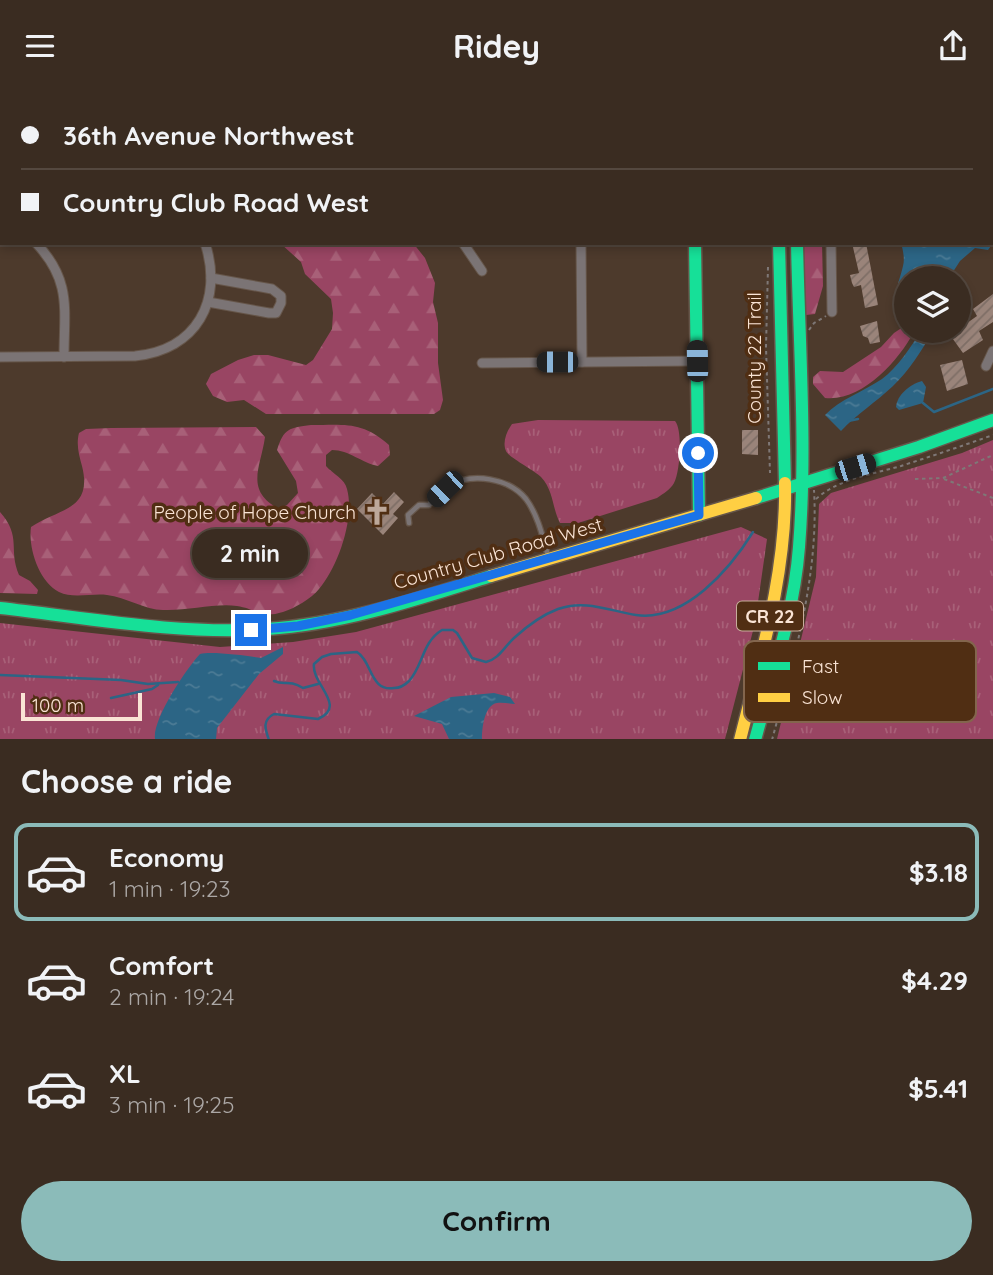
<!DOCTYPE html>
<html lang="en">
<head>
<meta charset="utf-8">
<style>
	:root { --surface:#3a2c21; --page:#45382e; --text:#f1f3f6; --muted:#aba7a5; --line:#54483f; --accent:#8bbbb9 }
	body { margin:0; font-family:Quicksand,sans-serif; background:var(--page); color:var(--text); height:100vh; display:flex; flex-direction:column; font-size:26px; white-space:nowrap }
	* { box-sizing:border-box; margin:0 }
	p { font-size:23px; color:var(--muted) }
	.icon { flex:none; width:38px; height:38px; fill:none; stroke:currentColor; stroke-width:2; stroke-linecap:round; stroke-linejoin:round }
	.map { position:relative; height:648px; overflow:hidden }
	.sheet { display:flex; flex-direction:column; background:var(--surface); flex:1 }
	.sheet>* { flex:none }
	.banner { position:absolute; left:0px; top:0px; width:994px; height:154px; box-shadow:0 4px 10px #0003,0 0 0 2px var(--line); display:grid; align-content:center; height:154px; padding:0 21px; background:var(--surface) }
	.tools { position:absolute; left:894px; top:175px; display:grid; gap:14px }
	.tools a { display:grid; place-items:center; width:77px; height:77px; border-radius:50%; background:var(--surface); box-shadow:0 4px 10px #0003,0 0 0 2px var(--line); font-size:35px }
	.scale { position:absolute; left:21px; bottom:18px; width:121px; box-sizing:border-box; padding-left:7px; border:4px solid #fae4d5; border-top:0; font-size:19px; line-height:24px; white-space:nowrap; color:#fae4d5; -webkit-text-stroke:5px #502e13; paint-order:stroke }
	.end { position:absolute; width:32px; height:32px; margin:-16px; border:9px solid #1a73e8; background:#fff; box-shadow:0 0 0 4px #fff }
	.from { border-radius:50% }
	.bubble { position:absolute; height:49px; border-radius:24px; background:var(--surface); box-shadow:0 4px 10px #0003,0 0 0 2px var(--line); font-size:23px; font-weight:700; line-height:49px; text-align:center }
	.car { position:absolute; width:21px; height:42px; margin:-21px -10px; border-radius:9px; box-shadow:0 0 5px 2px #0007; background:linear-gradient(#222 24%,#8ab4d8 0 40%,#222 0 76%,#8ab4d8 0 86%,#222 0) }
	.banner b { display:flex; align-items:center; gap:24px; height:66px; font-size:26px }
	.banner b+b { border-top:2px solid var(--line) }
	.banner i { width:18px; height:18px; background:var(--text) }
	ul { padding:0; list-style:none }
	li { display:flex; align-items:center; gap:21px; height:98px; margin:0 14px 10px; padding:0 7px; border:4px solid transparent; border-radius:14px }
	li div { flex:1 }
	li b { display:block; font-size:26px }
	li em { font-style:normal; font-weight:700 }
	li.active { border-color:var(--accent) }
	li>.icon { width:63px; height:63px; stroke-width:1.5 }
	h2 { padding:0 21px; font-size:32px; line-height:84px }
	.action { display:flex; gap:14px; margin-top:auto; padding:14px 21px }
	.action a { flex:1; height:80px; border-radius:42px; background:var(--accent); color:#111; font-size:28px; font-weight:700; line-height:80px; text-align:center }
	header { display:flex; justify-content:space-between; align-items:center; height:91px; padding:0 21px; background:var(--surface); font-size:32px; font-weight:700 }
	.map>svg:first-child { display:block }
</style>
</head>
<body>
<header><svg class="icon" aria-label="menu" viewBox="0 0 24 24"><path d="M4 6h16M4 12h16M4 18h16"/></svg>Ridey<svg class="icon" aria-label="share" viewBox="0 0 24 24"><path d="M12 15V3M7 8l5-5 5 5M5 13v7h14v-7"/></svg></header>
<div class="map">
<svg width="993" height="649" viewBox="0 0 993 649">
	<defs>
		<pattern id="grass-tufts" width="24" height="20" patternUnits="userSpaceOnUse" patternTransform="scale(1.75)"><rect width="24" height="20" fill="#994563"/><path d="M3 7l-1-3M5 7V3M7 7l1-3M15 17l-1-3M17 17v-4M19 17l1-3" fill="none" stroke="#a86078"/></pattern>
		<pattern id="forest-firs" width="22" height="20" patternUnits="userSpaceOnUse" patternTransform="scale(1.75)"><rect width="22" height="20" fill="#994563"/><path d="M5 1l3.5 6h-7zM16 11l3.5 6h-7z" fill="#a86078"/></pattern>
		<pattern id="water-ripples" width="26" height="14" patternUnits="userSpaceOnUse" patternTransform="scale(1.75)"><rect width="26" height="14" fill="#2c6585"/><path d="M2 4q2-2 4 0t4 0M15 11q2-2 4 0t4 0" fill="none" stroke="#4c7b95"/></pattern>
		<pattern id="building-hatch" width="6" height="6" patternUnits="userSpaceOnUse" patternTransform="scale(1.75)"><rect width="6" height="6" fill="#9a847a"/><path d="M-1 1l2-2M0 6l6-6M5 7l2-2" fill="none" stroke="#7e6e66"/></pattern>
	</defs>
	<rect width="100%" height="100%" fill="#4d3a2c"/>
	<!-- grass -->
	<g fill="url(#grass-tufts)">
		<path d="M538 329 675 330C683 339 680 381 674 392 670 399 664 402 657 407L578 432H560C552 417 554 400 541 386 534 379 508 366 506 360 502 351 507 340 512 333Z"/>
		<path d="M993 349V648H777L816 486 819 413 831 402 962 362Z"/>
		<path d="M741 436 767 448 755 532 725 648 0 649V532L220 556 293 551 356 541Z"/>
	</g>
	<!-- forest -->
	<g fill="url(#forest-firs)">
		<path d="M280 152H413L425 167 435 192 433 211 438 232V272L443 309 440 319 434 323H266L244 309 227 311 213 305 206 293 211 283 238 269 254 264H268L306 274 313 269 332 238 333 222 331 208 305 183 301 171Z"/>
		<path d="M798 152H822L823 195 815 223 806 224 801 220Z"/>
		<path d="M906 234V240L914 241C898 270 862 311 825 307L813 293V286L820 280 843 281 881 256 894 242Z"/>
		<path d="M311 334C345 334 362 330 389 354L390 364 378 375C362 372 349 359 332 359L326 364V375C333 383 345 388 347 398 355 427 338 476 319 498 311 508 295 517 283 521 260 528 257 518 237 515 215 512 187 520 163 519 145 519 126 506 107 504 92 502 73 508 59 501 39 491 28 457 31 436 60 417 93 419 82 375 79 364 76 354 79 342L86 338 111 337 256 336 265 346C261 376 244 399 279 418L287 414 298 402 296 390 277 359C284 337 289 337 311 334Z"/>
		<path d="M0 421C22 446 8 458 19 484L30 490 38 499 37 503 0 502Z"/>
	</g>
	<!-- water -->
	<g fill="url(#water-ripples)">
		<path d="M901 0H993V152L988 159 975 157 960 170 949 187H906V217H904C892 200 899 193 903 175 905 168 903 159 901 152H992V2H900Z"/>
		<path d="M921 240H933C922 259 909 280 893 295 876 311 857 323 841 340L825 324C840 308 863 301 882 288 898 276 910 257 921 240Z"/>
		<path d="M922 290 926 296 923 312 899 319 896 316C897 304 910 293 922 290Z"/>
		<path d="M283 556V563L259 583 217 637 216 648H155C152 629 186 578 200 563 212 560 248 565 261 567Z"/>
		<path d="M494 602 510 606 515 613C510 613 503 611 497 612 484 614 482 638 482 648H449L442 633 414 625 451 606Z"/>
	</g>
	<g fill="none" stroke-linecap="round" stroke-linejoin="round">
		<!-- stream -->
		<g stroke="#2c6585" stroke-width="2.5">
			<path d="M923 312 934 321 993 298"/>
			<path d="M848 330 858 328"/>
			<path d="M0 584 121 589 148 593 178 591"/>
			<path d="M274 590C285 595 288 588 303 597L318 593"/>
			<path d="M111 607 152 598 158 594"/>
			<path d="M269 649C265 638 262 629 274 623L318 628C348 615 311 593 314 573L322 566 331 563 357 561C372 570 370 601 394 597 399 597 405 594 409 590 423 575 422 551 442 539H453L457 542 472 567 486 571C499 568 504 556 514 547 526 536 542 524 558 518 585 508 610 520 636 524 685 531 730 478 753 441"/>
		</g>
	</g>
	<!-- building -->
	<g fill="url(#building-hatch)">
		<path d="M852 152H866L878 214 865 217 861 194 854 196 852 192 850 184 859 182Z"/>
		<path d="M993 203V231L979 240 983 249 963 262 950 244 977 225 973 218Z"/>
		<path d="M877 230 880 251 870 253 868 247 863 245 860 235Z"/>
		<path d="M962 269 968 293 947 300 940 274Z"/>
		<path d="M742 339H758V364L742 363Z"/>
		<path d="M394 401 404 411 393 423 398 427 383 444 357 418 372 402 383 413Z"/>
	</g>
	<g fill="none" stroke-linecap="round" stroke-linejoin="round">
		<defs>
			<path id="lane" d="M409 432 408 424 419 414H429C435 407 441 400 449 395 472 381 509 387 526 408 538 424 543 447 548 465"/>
			<g id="street">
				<path d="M64 0 65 2"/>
				<path d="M382 0 384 2"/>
				<path d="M578 0V2"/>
				<path d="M828 0V2"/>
				<path d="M32 2 37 0"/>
				<path d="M439 2 443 0"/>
				<path d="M0 13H2"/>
				<path d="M0 130 2 131"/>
				<path d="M36 152C72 190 64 218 64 266"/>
				<path d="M463 152 482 180"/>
				<path d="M581 152 582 271"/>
				<path d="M831 152 832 221"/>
				<path d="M208 211 269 222H276L281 212V205L272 198 211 187"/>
				<path d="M0 266 135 265C196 259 224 210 205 152"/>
				<path d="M482 272 697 270"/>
				<path d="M986 275 993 260"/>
			</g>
			<g id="fast">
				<path d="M777 0V2"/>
				<path d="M695 152 699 424"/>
				<path d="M779 152 785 392"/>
				<path d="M756 407 919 356 993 329"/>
				<path d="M0 517C88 527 178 544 267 538 344 533 418 508 491 485"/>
				<path d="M755 649C772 586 794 522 799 456 807 356 799 253 797 152"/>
			</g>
			<g id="slow">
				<path d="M692 0V2"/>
				<path d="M794 0V2"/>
				<path d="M491 485 756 407"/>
				<path d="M740 649C761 565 787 480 785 392"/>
			</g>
		</defs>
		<!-- lane casing -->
		<use href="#lane" stroke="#66564a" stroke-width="7"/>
		<!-- street casing -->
		<use href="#street" stroke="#66564a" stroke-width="11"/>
		<!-- fast casing -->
		<use href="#fast" stroke="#66564a" stroke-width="15"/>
		<!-- slow casing -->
		<use href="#slow" stroke="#66564a" stroke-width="15"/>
		<!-- path -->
		<g stroke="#7f7877" stroke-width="2" stroke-dasharray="3.5 3.5" stroke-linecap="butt">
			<path d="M768 176 766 256 770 382"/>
			<path d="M809 239 814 232 826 225"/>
			<path d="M915 388 943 387 993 364"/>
			<path d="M944 388 993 407"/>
			<path d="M816 408C838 388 873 383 901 375 932 365 962 355 993 344"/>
			<path d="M772 649C794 567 819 485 814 399"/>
		</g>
		<!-- lane -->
		<use href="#lane" stroke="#7b7475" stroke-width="4.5"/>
		<!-- street -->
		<use href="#street" stroke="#7b7475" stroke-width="9"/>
		<!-- fast -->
		<use href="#fast" stroke="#16e098" stroke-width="12"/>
		<!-- slow -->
		<use href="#slow" stroke="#ffcf43" stroke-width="12"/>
	</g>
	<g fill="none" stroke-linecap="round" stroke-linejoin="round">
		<!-- route -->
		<path stroke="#1a73e8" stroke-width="9" d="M251 539 298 535 351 524 699 424 698 362"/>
	</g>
	<!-- icons -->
	<defs>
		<symbol id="church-bare" viewBox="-9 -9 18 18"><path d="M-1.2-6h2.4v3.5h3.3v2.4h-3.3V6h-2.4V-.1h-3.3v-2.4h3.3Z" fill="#bda89a" stroke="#502e13" stroke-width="2.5" paint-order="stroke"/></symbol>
	</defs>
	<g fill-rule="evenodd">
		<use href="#church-bare" x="358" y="402" width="38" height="38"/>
	</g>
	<g text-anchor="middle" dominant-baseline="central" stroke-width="7" stroke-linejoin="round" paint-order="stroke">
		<!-- shield labels -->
		<rect fill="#502e13" stroke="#c7ad9b" stroke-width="2" x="737" y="510.5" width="66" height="29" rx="5"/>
		<g font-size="18" font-weight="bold" fill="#fae4d5">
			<text x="770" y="525">CR 22</text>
		</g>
		<!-- street labels -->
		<g font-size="19" fill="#fae4d5" stroke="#502e13">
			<text transform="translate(754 267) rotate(-90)">County 22 Trail</text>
			<text transform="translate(498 462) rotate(-16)">Country Club Road West</text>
		</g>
		<!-- poi labels -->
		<g font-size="19" fill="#fae4d5" stroke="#502e13" text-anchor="end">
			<text x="356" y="421">People of Hope Church</text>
		</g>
	</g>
	<!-- legend -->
	<rect x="744" y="550" width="232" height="81" rx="10" fill="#502e13" stroke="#83654d" stroke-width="2"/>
	<rect x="758" y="571" width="32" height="8" fill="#16e098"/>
	<rect x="758" y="602" width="32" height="9" fill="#ffcf43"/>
	<g font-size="19" fill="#fae4d5">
		<text x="802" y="582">Fast</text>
		<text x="802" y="613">Slow</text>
	</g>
</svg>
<div class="tools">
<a><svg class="icon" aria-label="layers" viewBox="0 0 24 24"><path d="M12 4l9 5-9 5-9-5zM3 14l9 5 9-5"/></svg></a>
</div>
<div class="scale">100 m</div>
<i class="end from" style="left:698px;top:362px"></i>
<i class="end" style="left:251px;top:539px"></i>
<div class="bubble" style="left:192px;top:438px;width:116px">2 min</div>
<i class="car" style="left:697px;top:270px;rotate:359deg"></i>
<i class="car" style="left:557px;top:271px;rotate:270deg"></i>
<i class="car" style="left:855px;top:376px;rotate:73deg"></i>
<i class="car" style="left:445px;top:398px;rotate:226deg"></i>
<div class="banner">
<b><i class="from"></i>36th Avenue Northwest</b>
<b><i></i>Country Club Road West</b>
</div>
</div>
<section class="sheet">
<h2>Choose a ride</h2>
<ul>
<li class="active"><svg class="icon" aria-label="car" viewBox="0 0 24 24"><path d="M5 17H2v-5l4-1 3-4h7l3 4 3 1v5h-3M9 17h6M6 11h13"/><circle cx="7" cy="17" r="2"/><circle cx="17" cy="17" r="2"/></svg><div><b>Economy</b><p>1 min · 19:23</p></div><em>$3.18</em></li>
<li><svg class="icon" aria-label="car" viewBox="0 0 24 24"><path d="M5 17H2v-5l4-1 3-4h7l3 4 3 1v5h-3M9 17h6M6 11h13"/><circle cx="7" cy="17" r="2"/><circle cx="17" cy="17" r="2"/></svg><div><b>Comfort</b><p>2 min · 19:24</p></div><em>$4.29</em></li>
<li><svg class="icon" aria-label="car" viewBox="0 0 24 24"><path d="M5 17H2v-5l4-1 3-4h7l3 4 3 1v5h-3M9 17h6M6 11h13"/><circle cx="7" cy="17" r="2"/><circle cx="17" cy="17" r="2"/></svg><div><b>XL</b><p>3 min · 19:25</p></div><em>$5.41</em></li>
</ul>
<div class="action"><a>Confirm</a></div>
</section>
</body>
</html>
